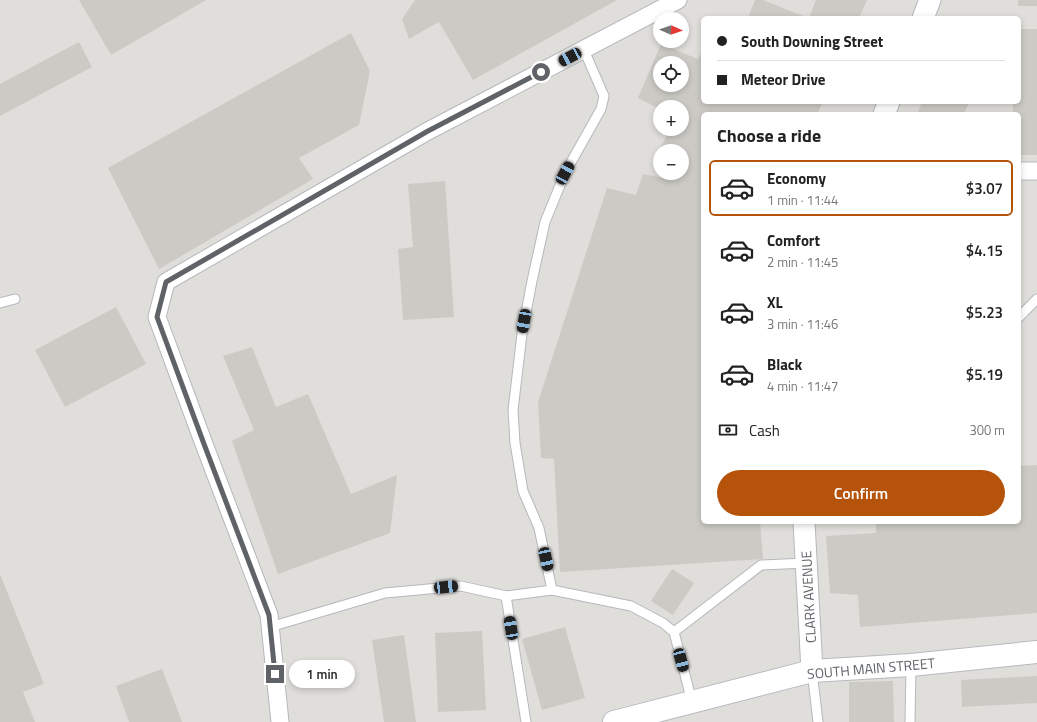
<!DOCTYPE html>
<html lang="en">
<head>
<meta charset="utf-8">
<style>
	:root { --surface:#fff; --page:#f2f2f2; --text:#222; --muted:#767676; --line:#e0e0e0; --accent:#b45309 }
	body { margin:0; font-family:"Titillium Web",sans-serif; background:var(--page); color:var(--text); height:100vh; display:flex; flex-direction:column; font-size:15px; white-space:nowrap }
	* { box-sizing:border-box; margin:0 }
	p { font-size:13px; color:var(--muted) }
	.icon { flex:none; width:22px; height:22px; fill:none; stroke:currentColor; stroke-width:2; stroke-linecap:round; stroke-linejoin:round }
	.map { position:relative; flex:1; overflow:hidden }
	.sheet { position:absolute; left:701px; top:112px; width:320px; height:412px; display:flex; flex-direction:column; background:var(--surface); border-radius:6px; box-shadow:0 2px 6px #0003 }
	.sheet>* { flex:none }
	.hud { position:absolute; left:701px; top:16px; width:320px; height:88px; border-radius:6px; box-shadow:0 2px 6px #0003; display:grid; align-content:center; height:88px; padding:0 16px; background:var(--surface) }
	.needle { width:26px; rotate:92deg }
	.buttons { position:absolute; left:653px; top:12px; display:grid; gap:8px }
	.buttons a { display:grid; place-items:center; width:36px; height:36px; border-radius:50%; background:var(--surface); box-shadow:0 2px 6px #0003; font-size:20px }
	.end { position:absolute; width:18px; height:18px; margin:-9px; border:5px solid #5f6368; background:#fff; box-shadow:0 0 0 2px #fff }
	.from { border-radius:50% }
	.bubble { position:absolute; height:28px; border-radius:14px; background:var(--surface); box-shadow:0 2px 6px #0003; font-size:13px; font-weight:600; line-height:28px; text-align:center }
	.car { position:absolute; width:12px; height:24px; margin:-12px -6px; border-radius:5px; box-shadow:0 0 3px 1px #0007; background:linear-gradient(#222 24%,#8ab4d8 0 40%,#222 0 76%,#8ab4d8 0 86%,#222 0) }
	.hud b { display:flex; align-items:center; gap:14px; height:38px; font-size:15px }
	.hud b+b { border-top:1px solid var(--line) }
	.hud i { width:10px; height:10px; background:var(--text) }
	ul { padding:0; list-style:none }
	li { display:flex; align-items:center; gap:12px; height:56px; margin:0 8px 6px; padding:0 8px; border:2px solid transparent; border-radius:6px }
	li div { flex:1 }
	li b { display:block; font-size:15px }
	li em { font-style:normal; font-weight:600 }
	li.selected { border-color:var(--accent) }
	li>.icon { width:36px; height:36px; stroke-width:1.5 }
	h2 { padding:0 16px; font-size:18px; line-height:48px }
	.pay { display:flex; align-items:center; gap:10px; height:44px; padding:0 16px; font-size:15px }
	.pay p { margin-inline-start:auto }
	.primary-button { display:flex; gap:8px; margin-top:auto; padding:8px 16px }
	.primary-button a { flex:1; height:46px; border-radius:24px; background:var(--accent); color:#fff; font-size:16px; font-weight:600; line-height:46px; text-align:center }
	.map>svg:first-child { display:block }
</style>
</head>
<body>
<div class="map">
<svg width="1037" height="722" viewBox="0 0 1037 722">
	<rect width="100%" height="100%" fill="#f1efe8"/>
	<!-- industrial -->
	<path fill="#e0deda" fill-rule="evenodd" d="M0 0H1037V722H0ZM703 18H1019V102H703ZM660 19H682V41H660ZM660 63H682V85H660ZM660 107H682V129H660ZM703 114H1019V522H703ZM660 151H682V173H660Z"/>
	<!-- building -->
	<g fill="#cccac5" fill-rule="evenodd">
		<path d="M79 0H206L111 55Z"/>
		<path d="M415 0H617L473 80 439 22 409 39 402 19Z"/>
		<path d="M755 0H763L808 18H748Z"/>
		<path d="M816 0H867L859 18H809Z"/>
		<rect x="1018" y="0" width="19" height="6"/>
		<path d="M1019 29H1037V155H1019V114H1013V102H1019Z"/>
		<path d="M351 33 370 71 359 125 299 158 313 179 159 269 108 168Z"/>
		<path d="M79 42 92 67 0 116V84Z"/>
		<path d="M661 44 698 59 703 50V102H823L817 114H703V522H760L763 559 560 572 554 459 541 458 538 402 607 188 636 195 643 174 668 179 670 173H682V151H663L660 149 670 129H682V107H660V109L638 98ZM660 63H682V85H660Z"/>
		<path d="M922 102H969L964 114H917Z"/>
		<path d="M445 181 454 317 403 320 398 249 413 247 408 184Z"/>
		<path d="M116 307 146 364 65 407 35 350Z"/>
		<path d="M252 347 276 407 308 394 351 494 397 475 390 533 278 574 232 441 254 430 223 356Z"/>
		<path d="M1037 465V613L860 627 858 595 830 593 826 536 876 533V522H1019V466Z"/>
		<path d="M672 569 694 583 673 615 651 601Z"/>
		<path d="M0 574 44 684 23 692 35 722H0Z"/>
		<path d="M565 627 585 698 542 710 522 639Z"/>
		<path d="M482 631 486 710 438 712 435 633Z"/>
		<path d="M404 635 416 722H384L372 640Z"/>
		<path d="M162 669 182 722H129L116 686Z"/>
		<path d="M1037 676V703L962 707 961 680Z"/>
		<path d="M893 681 894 722H849V682Z"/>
	</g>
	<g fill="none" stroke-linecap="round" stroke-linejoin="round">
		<defs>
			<g id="service">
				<path d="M0 303 15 299"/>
				<path d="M1019 317 1037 299"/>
				<path d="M552 590 631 606 663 623 674 632 692 702"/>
				<path d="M270 627 385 593 461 586 506 596"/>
				<path d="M674 632 761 565 806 563"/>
				<path d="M812 671 818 722"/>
				<path d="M526 722 506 596 552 590 539 528 523 491 515 443 513 410 522 334 532 281 545 222 565 173 601 109 604 96 584 50"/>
				<path d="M910 722 911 665"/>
			</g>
			<g id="minor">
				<path d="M1019 171H1037"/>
				<path d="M280 722 269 615 204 444 157 317 166 282 428 131 678 0"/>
			</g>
			<g id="tertiary">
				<path d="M923 18 930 0"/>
				<path d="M884 114 889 102"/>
				<path d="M804 522 812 671"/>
			</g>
			<path id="secondary" d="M614 722 812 671 911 665 1037 652"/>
		</defs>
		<!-- service casing -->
		<use href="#service" stroke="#b5b8bc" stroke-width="11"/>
		<!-- minor casing -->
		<use href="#minor" stroke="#b5b8bc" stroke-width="19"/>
		<!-- tertiary casing -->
		<use href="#tertiary" stroke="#b5b8bc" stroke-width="23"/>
		<!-- secondary casing -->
		<use href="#secondary" stroke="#b6babf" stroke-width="24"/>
		<!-- service -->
		<use href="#service" stroke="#fff" stroke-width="9"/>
		<!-- minor -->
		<use href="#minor" stroke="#fff" stroke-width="17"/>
		<!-- tertiary -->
		<use href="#tertiary" stroke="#fff" stroke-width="21"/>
		<!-- secondary -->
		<use href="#secondary" stroke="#fff" stroke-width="22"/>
	</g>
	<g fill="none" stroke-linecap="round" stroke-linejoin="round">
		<!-- route -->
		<path stroke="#5f6368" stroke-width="5" d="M275 674 269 615 204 444 157 317 166 282 428 131 541 72"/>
	</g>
	<g text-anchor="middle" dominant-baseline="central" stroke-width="3" stroke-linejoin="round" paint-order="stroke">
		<!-- street labels -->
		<g font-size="14" fill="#5f6368" stroke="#fff">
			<text transform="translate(808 597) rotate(-93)">CLARK AVENUE</text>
			<text transform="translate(871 668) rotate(-5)">SOUTH MAIN STREET</text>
		</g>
	</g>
</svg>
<div class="buttons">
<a><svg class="needle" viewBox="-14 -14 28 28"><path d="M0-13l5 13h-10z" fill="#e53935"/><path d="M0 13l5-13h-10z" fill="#767676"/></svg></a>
<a><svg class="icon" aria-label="locate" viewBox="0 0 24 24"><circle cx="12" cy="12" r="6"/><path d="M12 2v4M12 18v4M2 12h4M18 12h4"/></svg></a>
<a>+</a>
<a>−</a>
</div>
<i class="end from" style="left:541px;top:72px"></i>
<i class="end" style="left:275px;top:674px"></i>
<div class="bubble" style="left:289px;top:660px;width:66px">1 min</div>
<i class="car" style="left:570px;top:57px;rotate:242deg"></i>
<i class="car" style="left:565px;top:173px;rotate:28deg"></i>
<i class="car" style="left:524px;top:321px;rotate:190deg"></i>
<i class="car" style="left:546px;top:559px;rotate:168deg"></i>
<i class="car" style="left:446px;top:587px;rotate:84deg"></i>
<i class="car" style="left:511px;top:628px;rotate:351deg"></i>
<i class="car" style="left:681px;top:660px;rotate:165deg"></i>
<div class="hud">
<b><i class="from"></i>South Downing Street</b>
<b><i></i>Meteor Drive</b>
</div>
<section class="sheet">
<h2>Choose a ride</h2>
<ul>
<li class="selected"><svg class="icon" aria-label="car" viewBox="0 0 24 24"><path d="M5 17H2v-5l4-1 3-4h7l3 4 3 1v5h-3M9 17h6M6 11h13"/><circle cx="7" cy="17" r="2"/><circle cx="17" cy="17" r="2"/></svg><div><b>Economy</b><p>1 min · 11:44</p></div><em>$3.07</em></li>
<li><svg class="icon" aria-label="car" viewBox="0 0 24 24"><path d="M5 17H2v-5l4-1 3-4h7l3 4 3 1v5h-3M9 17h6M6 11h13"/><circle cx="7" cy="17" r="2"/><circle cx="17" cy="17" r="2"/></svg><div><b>Comfort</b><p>2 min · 11:45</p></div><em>$4.15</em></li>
<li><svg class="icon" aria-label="car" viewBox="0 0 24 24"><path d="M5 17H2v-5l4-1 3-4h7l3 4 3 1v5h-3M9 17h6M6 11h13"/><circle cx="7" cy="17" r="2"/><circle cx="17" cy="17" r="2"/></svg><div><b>XL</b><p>3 min · 11:46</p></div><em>$5.23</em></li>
<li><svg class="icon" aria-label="car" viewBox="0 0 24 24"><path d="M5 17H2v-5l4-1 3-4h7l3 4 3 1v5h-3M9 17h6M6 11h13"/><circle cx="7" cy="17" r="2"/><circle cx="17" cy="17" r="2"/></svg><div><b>Black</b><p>4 min · 11:47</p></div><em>$5.19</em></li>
</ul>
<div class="pay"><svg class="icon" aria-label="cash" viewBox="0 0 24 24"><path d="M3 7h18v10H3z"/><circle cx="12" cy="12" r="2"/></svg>Cash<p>300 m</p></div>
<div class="primary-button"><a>Confirm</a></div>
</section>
</div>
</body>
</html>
